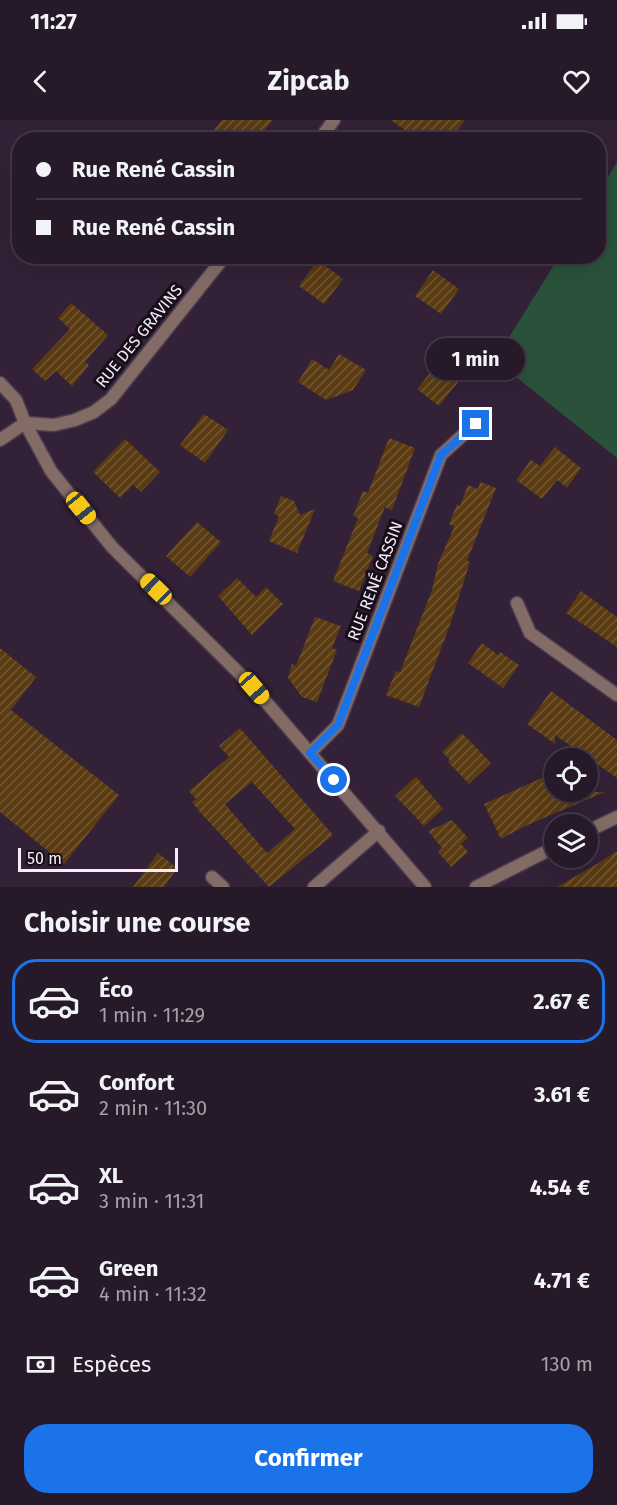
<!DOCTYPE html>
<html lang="fr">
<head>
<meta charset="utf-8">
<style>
	:root { --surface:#261929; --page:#322635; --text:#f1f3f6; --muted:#a4a0a8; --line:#423846; --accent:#1a73e8 }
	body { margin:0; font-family:"Fira Sans",sans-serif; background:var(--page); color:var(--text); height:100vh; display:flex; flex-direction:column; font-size:22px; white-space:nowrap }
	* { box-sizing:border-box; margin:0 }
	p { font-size:20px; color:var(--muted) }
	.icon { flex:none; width:33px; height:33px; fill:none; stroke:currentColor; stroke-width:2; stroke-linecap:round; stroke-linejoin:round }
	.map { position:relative; height:767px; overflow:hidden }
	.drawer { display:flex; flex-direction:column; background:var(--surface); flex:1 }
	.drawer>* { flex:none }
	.guide { position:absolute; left:12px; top:12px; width:594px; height:132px; border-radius:24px; box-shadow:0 6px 24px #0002,0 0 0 2px var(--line); display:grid; align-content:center; height:132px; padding:0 24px; background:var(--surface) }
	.fabs { position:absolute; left:544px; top:628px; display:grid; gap:12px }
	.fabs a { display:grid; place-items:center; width:54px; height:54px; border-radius:50%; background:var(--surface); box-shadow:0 6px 24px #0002,0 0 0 2px var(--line); font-size:30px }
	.scale { position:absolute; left:18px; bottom:15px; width:160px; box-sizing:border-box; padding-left:6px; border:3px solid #f8ecfb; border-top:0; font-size:16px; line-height:21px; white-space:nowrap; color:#f8ecfb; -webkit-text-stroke:4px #160e18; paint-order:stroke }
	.end { position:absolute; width:27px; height:27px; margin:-14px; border:8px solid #1a73e8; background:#fff; box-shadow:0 0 0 3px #fff }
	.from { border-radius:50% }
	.bubble { position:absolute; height:42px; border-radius:21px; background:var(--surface); box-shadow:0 6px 24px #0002,0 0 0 2px var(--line); font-size:20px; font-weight:700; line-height:42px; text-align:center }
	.car { position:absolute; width:18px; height:36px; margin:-18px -9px; border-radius:8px; box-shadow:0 0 4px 2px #0007; background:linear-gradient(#f5c518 24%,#345 0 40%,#f5c518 0 76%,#345 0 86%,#f5c518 0) }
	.guide b { display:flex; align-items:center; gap:21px; height:57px; font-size:22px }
	.guide b+b { border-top:2px solid var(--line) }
	.guide i { width:15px; height:15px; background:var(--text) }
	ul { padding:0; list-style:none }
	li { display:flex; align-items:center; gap:18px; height:84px; margin:0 12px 9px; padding:0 12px; border:3px solid transparent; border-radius:24px }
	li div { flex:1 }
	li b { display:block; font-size:22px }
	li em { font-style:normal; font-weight:700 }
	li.current { border-color:var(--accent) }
	li>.icon { width:54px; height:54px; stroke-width:1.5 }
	h2 { padding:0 24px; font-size:27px; line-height:72px }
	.pay { display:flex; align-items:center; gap:15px; height:66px; padding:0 24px; font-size:22px }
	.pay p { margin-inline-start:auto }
	.primary-button { display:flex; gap:12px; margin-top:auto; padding:12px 24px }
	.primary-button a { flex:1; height:69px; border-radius:24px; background:var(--accent); color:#fff; font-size:24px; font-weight:700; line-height:69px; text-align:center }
	.status { display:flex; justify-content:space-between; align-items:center; height:42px; padding:0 30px; background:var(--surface); direction:ltr }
	.status svg { height:16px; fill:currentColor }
	header { display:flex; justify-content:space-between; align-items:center; height:78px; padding:0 24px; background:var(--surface); font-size:27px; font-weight:700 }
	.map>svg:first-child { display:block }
</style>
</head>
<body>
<div class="status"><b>11:27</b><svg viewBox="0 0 49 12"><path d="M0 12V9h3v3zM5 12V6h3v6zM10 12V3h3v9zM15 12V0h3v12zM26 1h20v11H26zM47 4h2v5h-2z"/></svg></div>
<header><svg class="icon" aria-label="back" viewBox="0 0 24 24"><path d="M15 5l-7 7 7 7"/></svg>Zipcab<svg class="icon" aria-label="heart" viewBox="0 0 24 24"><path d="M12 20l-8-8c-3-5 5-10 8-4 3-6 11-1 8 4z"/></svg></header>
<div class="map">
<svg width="617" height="767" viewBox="0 0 617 767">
	<defs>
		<pattern id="building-hatch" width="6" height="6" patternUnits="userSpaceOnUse" patternTransform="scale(1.5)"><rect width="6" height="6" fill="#5a3b12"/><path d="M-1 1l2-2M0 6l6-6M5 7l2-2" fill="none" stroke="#725835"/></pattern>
	</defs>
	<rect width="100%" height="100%" fill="#332137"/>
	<!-- grass -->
	<path fill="#2a523a" d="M617 42V338L495 240 559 137 598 136 599 72Z"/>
	<!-- building -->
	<g fill="url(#building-hatch)" fill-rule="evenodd">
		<path d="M222 0H273L257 20H206Z"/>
		<path d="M391 0H465L450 20H418Z"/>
		<path d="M318 140 343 159 324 184 299 166Z"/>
		<path d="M433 150 459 169 441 194 415 176Z"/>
		<path d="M71 183 108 215 85 242 89 245 72 266 56 251 45 261 32 249 70 209 58 198Z"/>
		<path d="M339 234 366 250 353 270 326 280 298 262 312 239 329 250Z"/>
		<path d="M441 239 463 256 439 286 417 269Z"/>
		<path d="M204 294 228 310 205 343 180 325Z"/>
		<path d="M389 318 415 328 392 390 385 387 367 433 373 436 359 471 333 461 358 398 353 396 363 371 368 373Z"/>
		<path d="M125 319 160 352 141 372 133 365 120 378 93 352Z"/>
		<path d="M555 327 581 348 567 368 557 360 542 379 516 360 531 340 540 346Z"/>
		<path d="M480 362 496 368 467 441 470 442 451 502 419 587 386 575 396 551 400 552 432 470 438 444 454 407 449 404 457 384 460 386 468 365 478 369Z"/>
		<path d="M281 376 294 381 300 395 315 389 297 433 269 421 279 396 274 394Z"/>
		<path d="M197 402 221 422 190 457 166 436Z"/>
		<path d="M237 458 256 477 266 467 283 484 252 515 218 476Z"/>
		<path d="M581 471 617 497V527L566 493Z"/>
		<path d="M315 497 341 506 332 528 337 530 317 582 302 577 288 558 292 544 296 546Z"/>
		<path d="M482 523 498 535 500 532 519 545 503 568 468 543Z"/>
		<path d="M0 528 36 557 11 590 119 675 64 744 0 692Z"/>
		<path d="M551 571 617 620V658L555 615V624L527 604Z"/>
		<path d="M240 608 333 715 269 767 199 691 192 682 196 679 189 671 229 637 219 626ZM252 662 295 709 267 733 225 684Z"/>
		<path d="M462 613 491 643 469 664 448 642 450 640 442 632Z"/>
		<path d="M555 652V672H605L523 707 501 719 484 684Z"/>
		<path d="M416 657 443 689 424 706 395 676Z"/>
		<path d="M452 700 468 718 461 724 468 732 451 747 438 732 442 728 428 711Z"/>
		<path d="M617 731V767H557L600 742Z"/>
		<path d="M158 733 177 748 164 767H133Z"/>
	</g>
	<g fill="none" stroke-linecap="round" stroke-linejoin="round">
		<defs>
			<g id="minor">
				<path d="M319 20 334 0"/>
				<path d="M0 263 16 280 25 303 51 351 112 427 254 568 425 767"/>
				<path d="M0 320 25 303 54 305 75 300 94 292 111 279 225 136"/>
				<path d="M517 483 530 513 617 575"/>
				<path d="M310 633 338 605 441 335 475 304"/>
				<path d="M588 711 617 697"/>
				<path d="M212 757 223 767"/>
				<path d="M314 767 379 711"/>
				<path d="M476 767 555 727"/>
			</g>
		</defs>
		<!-- minor casing -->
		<use href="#minor" stroke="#4f3d52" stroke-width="15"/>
		<!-- minor -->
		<use href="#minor" stroke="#836c66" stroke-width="12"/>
	</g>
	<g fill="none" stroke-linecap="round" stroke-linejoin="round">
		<!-- route -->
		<path stroke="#1a73e8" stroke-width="8" d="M334 660 310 633 338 605 441 335 476 304"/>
	</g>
	<g text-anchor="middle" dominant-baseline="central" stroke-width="6" stroke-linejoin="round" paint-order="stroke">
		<!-- street labels -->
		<g font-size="16" fill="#f8ecfb" stroke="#160e18">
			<text transform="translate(139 216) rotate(-51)">RUE DES GRAVINS</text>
			<text transform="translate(375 461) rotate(-69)">RUE RENÉ CASSIN</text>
		</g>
	</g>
</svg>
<div class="fabs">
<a><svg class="icon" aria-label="locate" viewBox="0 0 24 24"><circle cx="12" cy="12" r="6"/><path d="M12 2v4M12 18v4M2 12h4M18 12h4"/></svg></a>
<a><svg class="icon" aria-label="layers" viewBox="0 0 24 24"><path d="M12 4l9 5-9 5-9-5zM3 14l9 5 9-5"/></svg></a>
</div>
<div class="scale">50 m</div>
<i class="end from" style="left:334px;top:660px"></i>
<i class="end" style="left:476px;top:304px"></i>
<div class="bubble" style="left:426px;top:218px;width:99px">1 min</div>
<i class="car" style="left:81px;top:388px;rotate:141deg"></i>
<i class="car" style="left:156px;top:469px;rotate:314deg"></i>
<i class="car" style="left:254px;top:568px;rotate:139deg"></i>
<div class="guide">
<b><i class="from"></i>Rue René Cassin</b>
<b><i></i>Rue René Cassin</b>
</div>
</div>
<section class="drawer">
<h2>Choisir une course</h2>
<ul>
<li class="current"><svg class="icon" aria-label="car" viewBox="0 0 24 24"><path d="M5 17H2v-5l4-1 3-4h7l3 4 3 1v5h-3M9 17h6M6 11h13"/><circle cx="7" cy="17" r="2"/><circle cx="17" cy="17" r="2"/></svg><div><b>Éco</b><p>1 min · 11:29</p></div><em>2.67 €</em></li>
<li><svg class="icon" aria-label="car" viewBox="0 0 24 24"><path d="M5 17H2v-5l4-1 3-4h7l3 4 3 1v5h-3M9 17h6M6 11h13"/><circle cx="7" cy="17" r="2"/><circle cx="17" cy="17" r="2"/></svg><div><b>Confort</b><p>2 min · 11:30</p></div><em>3.61 €</em></li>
<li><svg class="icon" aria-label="car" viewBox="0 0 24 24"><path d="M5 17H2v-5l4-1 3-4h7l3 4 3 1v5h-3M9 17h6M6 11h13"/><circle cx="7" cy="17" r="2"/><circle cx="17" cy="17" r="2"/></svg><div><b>XL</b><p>3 min · 11:31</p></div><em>4.54 €</em></li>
<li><svg class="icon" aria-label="car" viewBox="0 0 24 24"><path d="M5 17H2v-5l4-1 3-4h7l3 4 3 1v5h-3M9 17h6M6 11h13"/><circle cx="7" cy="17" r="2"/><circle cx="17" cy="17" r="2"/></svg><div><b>Green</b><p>4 min · 11:32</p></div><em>4.71 €</em></li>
</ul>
<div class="pay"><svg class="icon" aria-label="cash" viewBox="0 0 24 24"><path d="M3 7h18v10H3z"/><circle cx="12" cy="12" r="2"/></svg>Espèces<p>130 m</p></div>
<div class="primary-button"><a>Confirmer</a></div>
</section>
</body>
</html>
